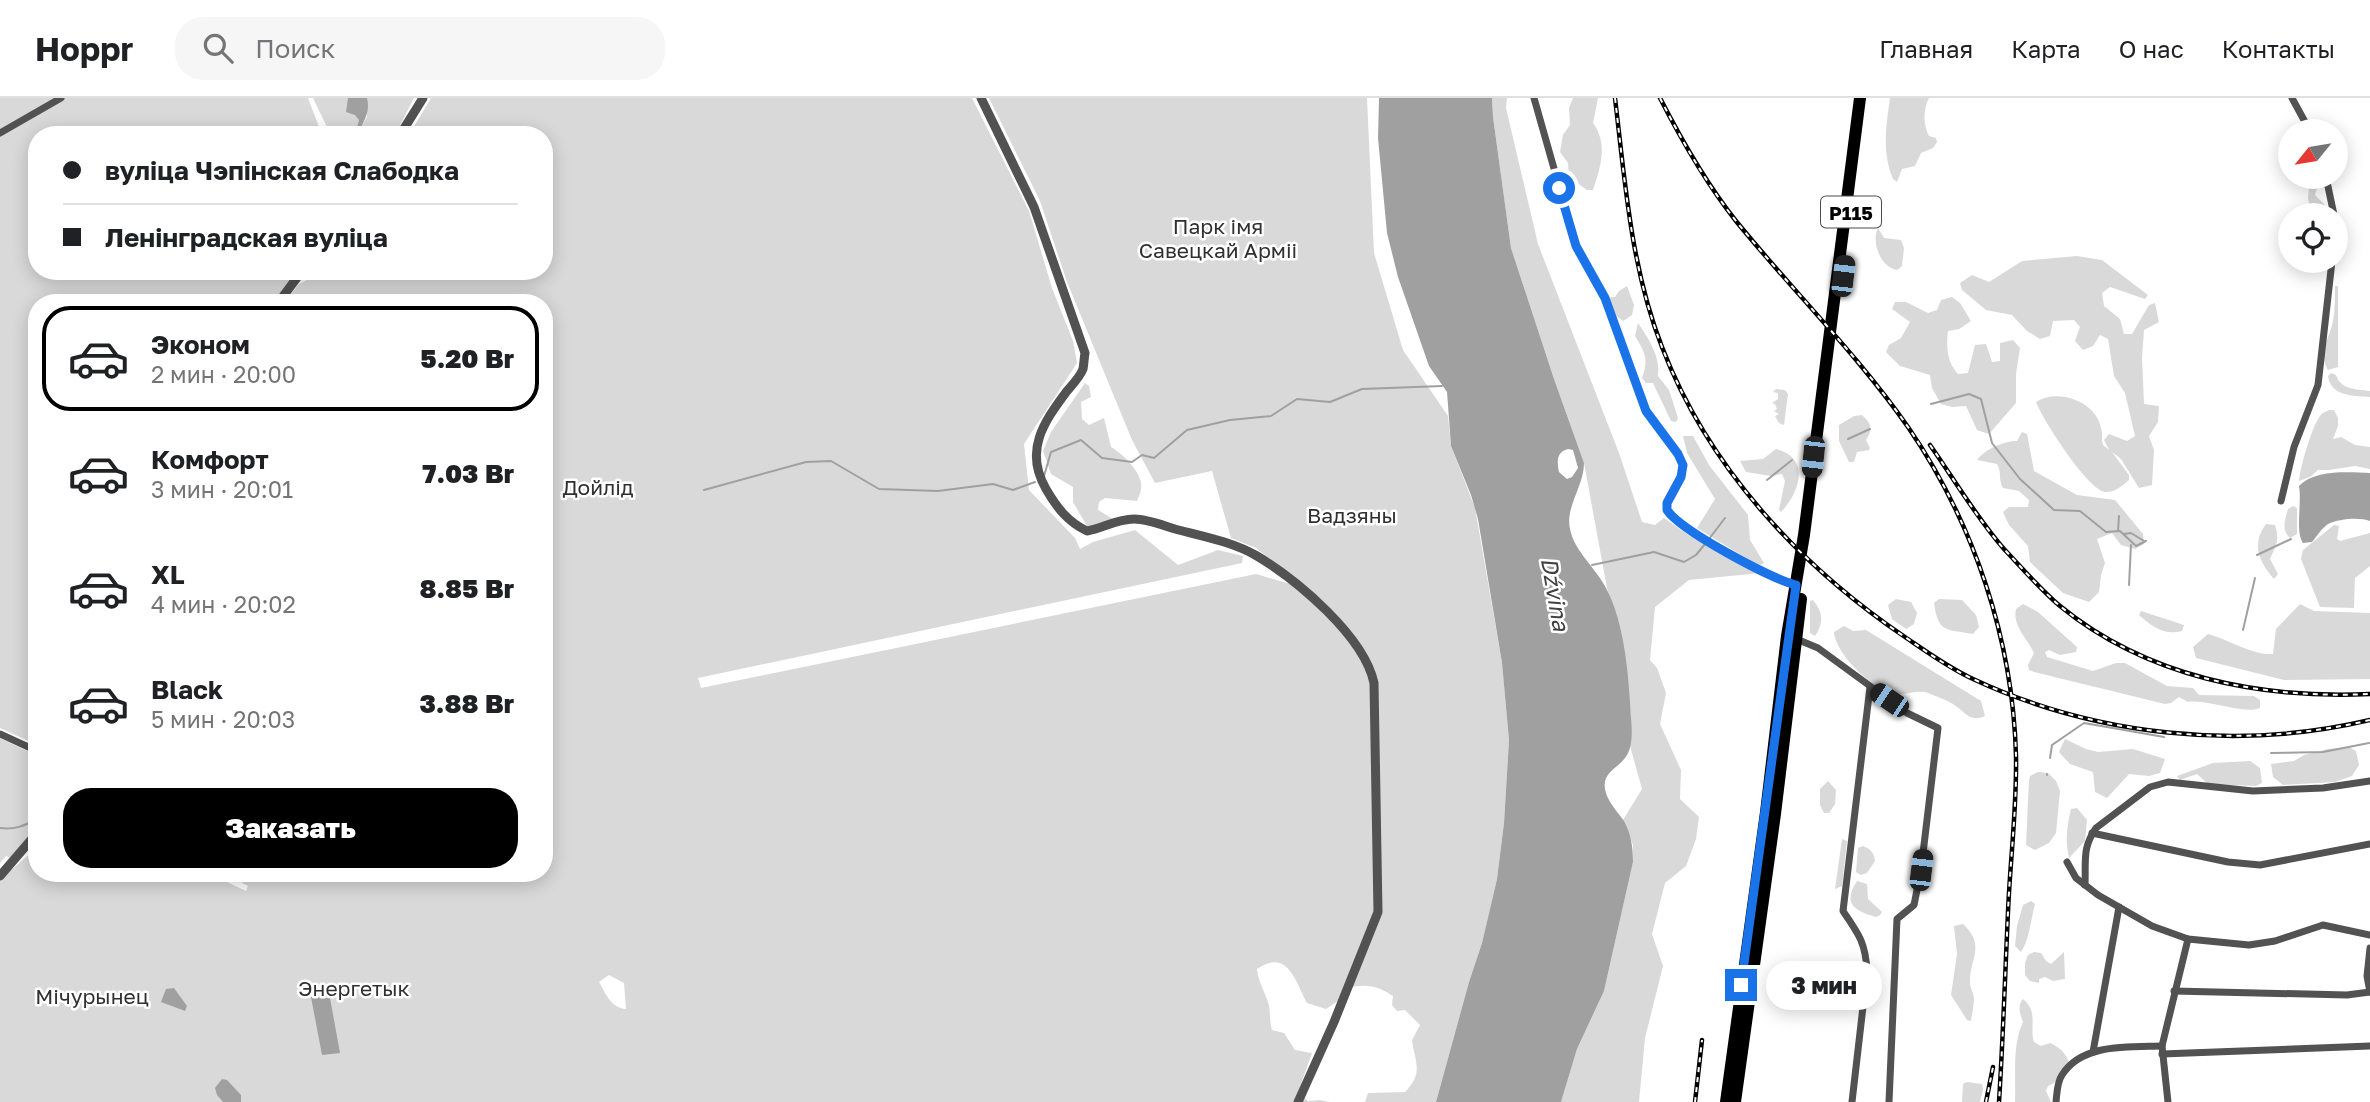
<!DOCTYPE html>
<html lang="ru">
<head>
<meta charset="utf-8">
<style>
	:root { --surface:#fff; --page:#f6f6f6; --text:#202124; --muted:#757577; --line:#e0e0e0; --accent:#000 }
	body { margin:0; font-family:"Golos Text",sans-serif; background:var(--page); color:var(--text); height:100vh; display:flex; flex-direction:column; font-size:26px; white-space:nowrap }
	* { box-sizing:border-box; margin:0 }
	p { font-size:23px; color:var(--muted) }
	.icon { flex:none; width:38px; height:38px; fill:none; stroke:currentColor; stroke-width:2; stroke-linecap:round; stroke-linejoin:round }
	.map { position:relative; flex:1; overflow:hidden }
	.details { position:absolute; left:28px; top:196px; width:525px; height:588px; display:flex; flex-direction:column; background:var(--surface); border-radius:28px; box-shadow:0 4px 18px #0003 }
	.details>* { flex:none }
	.guide { position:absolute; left:28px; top:28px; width:525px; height:154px; border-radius:28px; box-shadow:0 4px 18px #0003; display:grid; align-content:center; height:154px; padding:0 35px; background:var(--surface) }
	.needle { width:46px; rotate:240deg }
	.fabs { position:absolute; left:2278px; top:21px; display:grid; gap:14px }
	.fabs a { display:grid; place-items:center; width:70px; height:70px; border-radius:50%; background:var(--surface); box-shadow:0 4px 18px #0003; font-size:35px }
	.end { position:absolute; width:32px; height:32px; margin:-16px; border:9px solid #1a73e8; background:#fff; box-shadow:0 0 0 4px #fff }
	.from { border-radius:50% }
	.bubble { position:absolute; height:49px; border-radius:24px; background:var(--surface); box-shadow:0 4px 18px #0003; font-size:23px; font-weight:800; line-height:49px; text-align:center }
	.car { position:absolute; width:21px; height:42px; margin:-21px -10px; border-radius:9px; box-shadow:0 0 5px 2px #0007; background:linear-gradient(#222 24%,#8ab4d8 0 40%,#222 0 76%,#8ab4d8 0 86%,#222 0) }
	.guide b { display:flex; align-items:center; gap:24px; height:66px; font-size:26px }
	.guide b+b { border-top:2px solid var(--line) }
	.guide i { width:18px; height:18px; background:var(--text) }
	ul { padding:12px 0 0; list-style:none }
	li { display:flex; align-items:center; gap:21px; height:105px; margin:0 14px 10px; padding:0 21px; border:4px solid transparent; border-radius:28px }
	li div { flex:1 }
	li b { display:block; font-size:26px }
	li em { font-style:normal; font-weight:800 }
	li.on { border-color:var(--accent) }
	li>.icon { width:63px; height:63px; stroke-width:1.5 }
	.button { display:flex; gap:14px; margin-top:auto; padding:14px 35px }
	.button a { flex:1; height:80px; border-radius:28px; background:var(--accent); color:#fff; font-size:28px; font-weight:800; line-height:80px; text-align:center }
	header { display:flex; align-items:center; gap:42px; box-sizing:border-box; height:98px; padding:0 35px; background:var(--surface); border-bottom:2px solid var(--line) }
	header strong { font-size:33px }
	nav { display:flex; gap:38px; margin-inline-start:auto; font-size:24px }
	.search { width:490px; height:63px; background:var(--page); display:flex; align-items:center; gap:18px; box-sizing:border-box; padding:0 24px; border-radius:28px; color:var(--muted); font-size:26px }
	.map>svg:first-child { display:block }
</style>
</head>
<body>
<header>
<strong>Hoppr</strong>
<div class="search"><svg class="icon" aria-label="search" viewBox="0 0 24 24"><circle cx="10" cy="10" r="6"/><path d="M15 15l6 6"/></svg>Поиск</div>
<nav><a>Главная</a><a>Карта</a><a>О нас</a><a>Контакты</a></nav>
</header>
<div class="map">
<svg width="2370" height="1004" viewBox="0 0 2370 1004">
	<rect width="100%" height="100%" fill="#fff"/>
	<!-- green -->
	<g fill="#d9d9d9" fill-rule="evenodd">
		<path d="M0 0H54L0 31Z"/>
		<path d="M62 0H308L322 37H37V173H297L272 205H37V647L0 630V37Z"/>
		<path d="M313 0H348V5L359 22 357 29H361L367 19V0H414L395 37H327V29Z"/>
		<path d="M431 0H972L1029 113 1052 190 1073 243 1077 265 1024 346 1029 392 1075 440 1080 451 1093 444 1135 432 1178 467 1218 452 1243 458 1242 465 698 580 701 590 1256 476 1307 491 1256 450 1231 440 1212 373 1155 385 1132 342 1067 184 1040 103 989 0H1367L1374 155 1403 252 1448 318 1451 348 1475 410 1502 565 1509 642 1504 725 1497 781 1482 845 1469 884 1436 1004H1365L1368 995 1405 994C1424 975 1415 965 1412 942L1420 927 1405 912 1397 913 1392 907 1393 898C1377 887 1364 885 1345 891L1338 903 1326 911 1307 905C1295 883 1288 850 1257 871 1258 883 1264 892 1268 904 1271 913 1269 922 1272 932L1284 935 1295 952 1312 955 1298 994 1308 1003 1320 1002 1330 1004H0V782L34 752 37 753V775H208L246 793 248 788 242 785 243 775H544V205H284L299 186 311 180 313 173H544V37H409ZM609 877 624 885 626 911C611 910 606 896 599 884Z"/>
		<path d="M1492 0H1507L1506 10 1538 146 1619 355 1642 424 1655 427 1664 420 1687 436 1761 475 1689 482 1655 509 1650 562 1657 570 1666 595 1660 626 1681 672 1680 701 1699 719 1696 741 1686 768 1665 785 1652 836 1663 868 1645 940 1639 1004H1561L1577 951 1604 893 1633 764V747L1623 722 1642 691 1630 648 1631 620 1619 525 1607 490 1584 365 1554 281 1511 150 1493 19Z"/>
		<path d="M1573 0H1598L1593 25C1608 45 1601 69 1593 92H1587L1569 79 1568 65 1560 54 1563 37 1570 27 1569 10Z"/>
		<path d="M1890 0H1929C1923 11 1923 27 1929 38L1936 40 1937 44 1933 50 1921 55 1915 68 1902 71 1897 84 1893 81C1882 54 1886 28 1890 0Z"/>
		<path d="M2310 79H2316C2322 86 2316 90 2315 97L2325 107 2321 117H2311L2308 100Z"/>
		<path d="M1878 130 1884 140 1901 142 1904 150 1902 168 1897 172C1880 169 1871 143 1878 130Z"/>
		<path d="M2077 158 2102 162 2148 197 2145 201 2110 189 2102 195 2104 208 2120 221 2124 236H2132L2149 207 2155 205 2159 224 2144 232 2142 260 2144 306 2159 308 2158 324 2149 338 2154 352 2152 387 2139 390 2121 361 2112 354 2129 377V382C2122 388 2114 395 2105 394 2087 391 2043 322 2036 304 2057 290 2096 303 2101 330 2103 336 2101 341 2103 347L2109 352 2104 342 2109 336 2127 343 2135 338 2125 295 2114 278 2108 241 2100 237 2093 248 2083 252 2075 243 2080 229 2074 222 2053 223 2050 238 2040 241 2027 233 2012 217 1986 212 1962 192 1960 185 1972 177 1989 184 2022 163Z"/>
		<path d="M1627 188 1634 207 1632 217 1623 223 1615 217 1608 203 1611 199H1615L1619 193Z"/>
		<path d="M2335 188H2338V269L2328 272C2318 254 2330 239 2333 223 2335 212 2335 199 2335 188Z"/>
		<path d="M1952 199 1960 205 1971 223 1959 231 1948 233C1946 248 1947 265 1958 276L1968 275 1975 247 1986 246 1992 264 2000 263V245L2013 242 2020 250 2016 276V305L1989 336 1977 332 1966 308 1952 309 1941 306 1932 290 1930 277 1900 268 1886 254 1889 247 1901 240 1910 224 1892 211 1895 204H1906L1928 215 1937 212 1941 202Z"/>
		<path d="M1638 225C1648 240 1661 259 1658 278L1669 292 1678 320 1676 324 1671 323 1653 285H1646L1642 280C1649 262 1645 254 1635 238Z"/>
		<path d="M2331 275 2336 277C2341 292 2356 291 2370 293V299C2354 298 2330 298 2328 278Z"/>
		<path d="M1085 285 1089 288 1091 299 1081 304 1082 321 1089 327 1104 320 1111 349C1123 356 1144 376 1141 391 1141 395 1138 399 1137 403L1105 400 1099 404 1098 412 1113 421 1099 428H1087L1073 404V389L1051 376 1043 353 1051 334Z"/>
		<path d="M1776 291 1785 292 1788 296 1784 327 1779 325 1775 318 1779 316 1774 313 1777 311 1775 306 1772 305 1778 301V295L1773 294Z"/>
		<path d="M2329 312H2334L2338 320V328L2333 341 2341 339 2355 347 2370 349V371L2355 368 2329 372H2318L2310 379 2299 383C2300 370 2312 328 2320 318 2323 314 2325 314 2329 312Z"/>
		<path d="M1862 317C1872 326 1873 331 1866 342L1870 350 1869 352 1857 354 1854 364H1849L1839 343V327L1854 318Z"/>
		<path d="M2022 334 2027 336 2034 373 2077 397 2115 402 2143 436 2144 446 2135 451 2121 447 2112 435 2097 441 2105 465 2101 477 2099 494 2089 504 2063 495 2030 464 2028 448 2009 427 2003 414 2009 409H2028L2029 402 2019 393 2003 390C1998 382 2002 374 1997 366L1977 362C1985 351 2004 343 2017 343Z"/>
		<path d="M1683 338H1693L1709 367 1748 417 1750 442 1764 465 1759 468 1697 430 1715 401 1687 355Z"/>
		<path d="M1776 351C1811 360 1800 394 1781 414L1779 412 1785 383 1782 376 1771 378 1746 374 1740 363 1763 361Z"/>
		<path d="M2293 408 2297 410V436L2290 440C2281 432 2285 421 2288 411Z"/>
		<path d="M2266 426 2275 427C2280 442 2276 448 2270 461L2278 476 2274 481C2259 464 2251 446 2266 426Z"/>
		<path d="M2334 427 2339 428 2337 441 2340 443 2370 435V468L2355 480 2354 510 2320 509 2301 461 2303 452Z"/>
		<path d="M1896 501 1911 504 1917 515 1914 526 1906 531 1892 521 1888 507Z"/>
		<path d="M1939 501 1962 502 1976 517 1979 529 1973 536C1946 531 1938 535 1934 505Z"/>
		<path d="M1813 502C1823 514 1824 525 1815 538L1810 535V503Z"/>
		<path d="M2023 506 2038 514 2077 549 2076 554 2060 557 2049 552 2045 554 2047 559 2093 573 2116 565H2125L2167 588 2193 590 2199 597 2254 598 2260 602V610C2245 617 2206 601 2188 604L2179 599 2171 605 2165 606 2034 574 2029 572 2028 567 2034 555C2028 541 2012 528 2016 511Z"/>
		<path d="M2300 506 2314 513 2370 515V581L2284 582 2196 560 2193 549 2208 536C2230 542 2251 557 2273 556L2276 531Z"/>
		<path d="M2141 513 2184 527 2182 533C2165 538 2151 528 2139 517Z"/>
		<path d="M1844 528 1853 533 1866 532 1981 603 1985 618C1969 625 1966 614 1953 606 1946 602 1936 598 1928 595 1917 591 1902 599 1891 595 1871 590 1835 555 1834 534Z"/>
		<path d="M0 640 37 658V721L34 724 37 729 30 740 10 760 6 758 0 765Z"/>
		<path d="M2065 641 2086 651 2098 654 2133 651 2165 661 2160 675 2149 678 2129 676 2107 700 2095 694 2093 674 2070 666 2059 654Z"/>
		<path d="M2349 649 2356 653 2359 667 2352 678 2335 684 2283 687 2273 679 2271 666 2294 663 2304 657 2328 651Z"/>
		<path d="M2250 663 2260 670 2262 685 2256 688 2208 686 2197 676 2180 682 2177 678 2213 665Z"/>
		<path d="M2038 674 2048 675 2056 683 2060 693 2056 735 2049 745 2035 752 2026 747 2029 682 2030 678Z"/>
		<path d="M1828 683 1836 692 1835 706 1829 715H1824L1820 707V691Z"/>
		<path d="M2077 710 2087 722 2085 743 2069 760C2065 743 2067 728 2071 711Z"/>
		<path d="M1842 741 1847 743 1842 788 1835 791Z"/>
		<path d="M1863 748C1871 751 1874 755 1875 763L1867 775 1861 777 1856 774 1858 750Z"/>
		<path d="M1857 783 1867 786 1868 801 1882 814 1880 817 1876 819C1855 813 1842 806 1857 783Z"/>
		<path d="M2031 803 2035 806C2031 821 2029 843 2021 854L2015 848 2017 828 2023 807Z"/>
		<path d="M1963 826C1986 848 1970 859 1970 883 1970 890 1973 894 1974 900 1974 907 1972 916 1971 923L1967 922 1951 897 1957 856 1954 828Z"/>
		<path d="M2034 854 2041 855 2046 863 2051 866 2064 854 2065 881 2053 883 2045 879 2039 881V885L2030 883 2025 877V865L2028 857Z"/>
		<path d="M2023 901C2039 914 2029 929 2034 944L2041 948 2050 945C2059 949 2065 954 2069 964L2054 985 2048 988 2046 993 2051 1004H2015C2016 978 2012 947 2023 924 2020 916 2017 908 2023 901Z"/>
		<path d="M1967 984 1982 986 1983 991 1980 1004H1962L1963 986Z"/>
	</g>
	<!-- water -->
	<g fill="#a0a0a0" fill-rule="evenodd">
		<path d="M348 0H367C370 11 366 20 361 29H357L359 22 355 17 346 14Z"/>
		<path d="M1379 0H1492L1493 19 1511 150 1554 281 1584 365C1584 388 1565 409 1570 431 1574 453 1596 470 1606 490 1625 525 1629 581 1631 620 1632 631 1633 647 1627 657 1620 670 1602 673 1605 691 1607 703 1617 713 1624 723 1631 736 1633 749 1633 764L1604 893 1577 951 1561 1004H1436L1469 884 1482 845 1497 781 1504 725 1509 642 1502 565 1478 421 1471 397 1451 348 1447 294 1429 268 1398 179 1387 135 1378 40ZM1568 351 1573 352 1578 370 1572 379 1567 381 1559 374C1557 364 1556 354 1568 351Z"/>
		<path d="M2370 375V423C2359 419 2339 421 2328 426 2322 430 2317 438 2312 444L2303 445C2295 434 2302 405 2299 388 2315 371 2349 374 2370 375Z"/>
		<path d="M174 890 187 908 185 913 161 904 166 891Z"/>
		<path d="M311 899 330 900 340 955 322 957Z"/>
		<path d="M222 981 227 982 241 997V1004H223L217 997 215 990Z"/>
	</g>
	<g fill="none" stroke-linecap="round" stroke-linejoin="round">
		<!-- stream -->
		<g stroke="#a0a0a0" stroke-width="2">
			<path d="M1931 306 1969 296 1981 301 1992 345 2020 381 2054 412 2080 413 2106 434 2120 433 2136 448 2146 443"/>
			<path d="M1848 341 1870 331"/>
			<path d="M1044 378 1051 354 1081 342 1102 360 1132 364 1142 357 1154 360 1187 332 1230 322 1271 318 1297 301 1330 304 1362 291 1442 288"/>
			<path d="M1767 382 1792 362"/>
			<path d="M704 392 806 364 831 363 879 391 938 393 993 386 1013 392 1035 384"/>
			<path d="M2118 433 2119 418"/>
			<path d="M2124 436 2131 435 2144 443"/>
			<path d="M1709 441 1725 420"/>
			<path d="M2257 457 2291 441"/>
			<path d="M1592 467 1654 454 1684 464 1696 457 1705 446"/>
			<path d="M2129 487 2131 447"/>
			<path d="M2243 532 2255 480"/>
			<path d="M2271 655 2323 654 2369 645"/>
			<path d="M2050 660 2052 647 2084 625 2164 639"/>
			<path d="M2047 677V676"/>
			<path d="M0 730C14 732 24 728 37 721"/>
		</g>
		<!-- minor -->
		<g stroke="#525252" stroke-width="7">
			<path d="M1534 0 1576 148 1605 200 1646 313 1678 356 1683 367 1681 379 1667 405V412C1682 433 1770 480 1796 487"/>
			<path d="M2292 0 2310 33"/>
			<path d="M0 35 61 0"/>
			<path d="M2326 79 2334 117"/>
			<path d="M2281 403 2294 349 2318 287 2332 163"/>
			<path d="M1794 540 1818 550 1907 615 1938 630 1921 772 1914 807 1897 821 1889 1004"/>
			<path d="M0 636 37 653"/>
			<path d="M2092 735 2228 764 2260 767 2370 746"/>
			<path d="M2067 764 2076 780 2098 797 2152 828 2188 841 2249 847 2275 843 2323 827 2370 837"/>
			<path d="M2085 787C2086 763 2082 750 2096 730L2150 689 2168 684 2253 693 2323 690 2370 683"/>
			<path d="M2174 893 2347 897 2370 894"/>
			<path d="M2370 894 2367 878 2370 850"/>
			<path d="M2093 954 2119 809"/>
			<path d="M2162 956 2370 948"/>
			<path d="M1852 1004 1867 874C1866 846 1859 836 1843 813L1870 589"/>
			<path d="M2056 1004C2057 995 2057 984 2062 977 2082 945 2129 949 2162 948"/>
			<path d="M2168 1004 2162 948 2188 841"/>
		</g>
		<!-- tertiary -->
		<g stroke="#525252" stroke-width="9">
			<path d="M981 0 1034 109 1085 255C1084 260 1084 266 1083 271 1080 279 1072 287 1067 293 1043 325 1024 353 1046 391 1057 410 1068 424 1087 433 1103 430 1117 421 1134 421 1147 421 1162 427 1175 431 1202 438 1233 444 1257 458 1297 482 1364 538 1374 585L1378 814 1334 924 1298 1004"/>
			<path d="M400 37 423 0"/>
			<path d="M278 205 302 173"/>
			<path d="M0 778 37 735"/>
		</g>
		<!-- primary -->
		<g stroke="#000" stroke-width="12">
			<path d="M1726 1004 1766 714 1787 538 1804 437 1860 0"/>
			<path d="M1735 1004 1775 716 1801 501"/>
		</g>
		<defs>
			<g id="rail">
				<path d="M1615 0C1625 84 1631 170 1662 249 1708 369 1800 468 1905 539 1927 554 1949 570 1973 581 2095 638 2239 653 2370 622"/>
				<path d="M1660 0C1682 43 1706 85 1736 123 1792 192 1857 256 1908 329 1974 425 2013 542 2016 658 2017 710 2010 763 2008 814 2005 878 2003 941 1999 1004"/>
				<path d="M1930 347C1954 381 1976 419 2004 451 2022 470 2040 491 2060 508 2147 579 2260 601 2370 596"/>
				<path d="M1695 1004 1702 942"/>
				<path d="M1986 1004 1993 969"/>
			</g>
		</defs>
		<!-- rail casing -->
		<use href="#rail" stroke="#000" stroke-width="4.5"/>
		<!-- rail -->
		<use href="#rail" stroke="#fff" stroke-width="2" stroke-dasharray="5" stroke-linecap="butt"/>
	</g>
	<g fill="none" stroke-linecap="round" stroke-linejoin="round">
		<!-- route -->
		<path stroke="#1a73e8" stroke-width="9" d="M1559 90 1576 148 1605 200 1646 313 1678 356 1683 367 1681 379 1667 405V412C1681 433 1770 480 1796 487L1741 887"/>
	</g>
	<g text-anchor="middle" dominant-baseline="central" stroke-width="5" stroke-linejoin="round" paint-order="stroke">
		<!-- shield labels -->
		<rect fill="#fff" stroke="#4c4c4c" stroke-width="2" x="1821" y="98.5" width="60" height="31" rx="5"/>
		<g font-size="19" font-weight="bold" fill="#000">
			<text x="1851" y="114">Р115</text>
		</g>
		<!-- park labels -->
		<g font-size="21" fill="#303030" stroke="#fff">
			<text x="1218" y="128">Парк імя<tspan x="1218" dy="24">Савецкай Арміі</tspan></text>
			<text x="598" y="389">Дойлід</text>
			<text x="1352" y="417">Вадзяны</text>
			<text x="354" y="890">Энергетык</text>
			<text x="92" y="898">Мічурынец</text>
		</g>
		<!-- water labels -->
		<g font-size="23" font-style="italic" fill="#414141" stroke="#fff">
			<text transform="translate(1556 496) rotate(80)">Dźvina</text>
		</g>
	</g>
</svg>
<div class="fabs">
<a><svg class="needle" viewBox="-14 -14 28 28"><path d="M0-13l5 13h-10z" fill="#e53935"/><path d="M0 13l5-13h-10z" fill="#757577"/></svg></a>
<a><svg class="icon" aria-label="locate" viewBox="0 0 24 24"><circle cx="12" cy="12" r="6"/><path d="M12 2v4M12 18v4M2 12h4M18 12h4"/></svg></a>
</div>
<i class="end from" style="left:1559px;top:90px"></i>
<i class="end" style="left:1741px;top:887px"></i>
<div class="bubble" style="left:1766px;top:863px;width:116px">3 мин</div>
<i class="car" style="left:1843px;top:178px;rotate:7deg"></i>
<i class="car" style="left:1813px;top:359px;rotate:186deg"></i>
<i class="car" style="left:1889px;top:602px;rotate:304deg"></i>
<i class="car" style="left:1921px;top:772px;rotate:7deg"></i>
<div class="guide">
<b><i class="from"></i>вуліца Чэпінская Слабодка</b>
<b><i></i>Ленінградская вуліца</b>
</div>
<section class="details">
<ul>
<li class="on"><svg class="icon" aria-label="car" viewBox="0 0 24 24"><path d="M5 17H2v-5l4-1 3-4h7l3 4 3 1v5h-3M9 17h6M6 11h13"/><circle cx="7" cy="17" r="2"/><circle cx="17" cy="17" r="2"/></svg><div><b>Эконом</b><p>2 мин · 20:00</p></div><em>5.20 Br</em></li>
<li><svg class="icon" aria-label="car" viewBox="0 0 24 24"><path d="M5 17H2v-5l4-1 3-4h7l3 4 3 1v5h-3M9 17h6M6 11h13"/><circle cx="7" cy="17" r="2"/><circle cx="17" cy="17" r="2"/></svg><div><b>Комфорт</b><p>3 мин · 20:01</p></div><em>7.03 Br</em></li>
<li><svg class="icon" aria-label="car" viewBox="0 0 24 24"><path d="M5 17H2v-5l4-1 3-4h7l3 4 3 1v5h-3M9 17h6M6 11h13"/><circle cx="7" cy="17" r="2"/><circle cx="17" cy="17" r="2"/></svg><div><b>XL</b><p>4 мин · 20:02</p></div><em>8.85 Br</em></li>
<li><svg class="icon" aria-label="car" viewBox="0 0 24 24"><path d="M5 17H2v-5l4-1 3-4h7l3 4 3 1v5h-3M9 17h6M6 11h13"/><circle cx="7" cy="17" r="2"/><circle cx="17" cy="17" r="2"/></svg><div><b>Black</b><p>5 мин · 20:03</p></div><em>3.88 Br</em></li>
</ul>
<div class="button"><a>Заказать</a></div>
</section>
</div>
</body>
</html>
